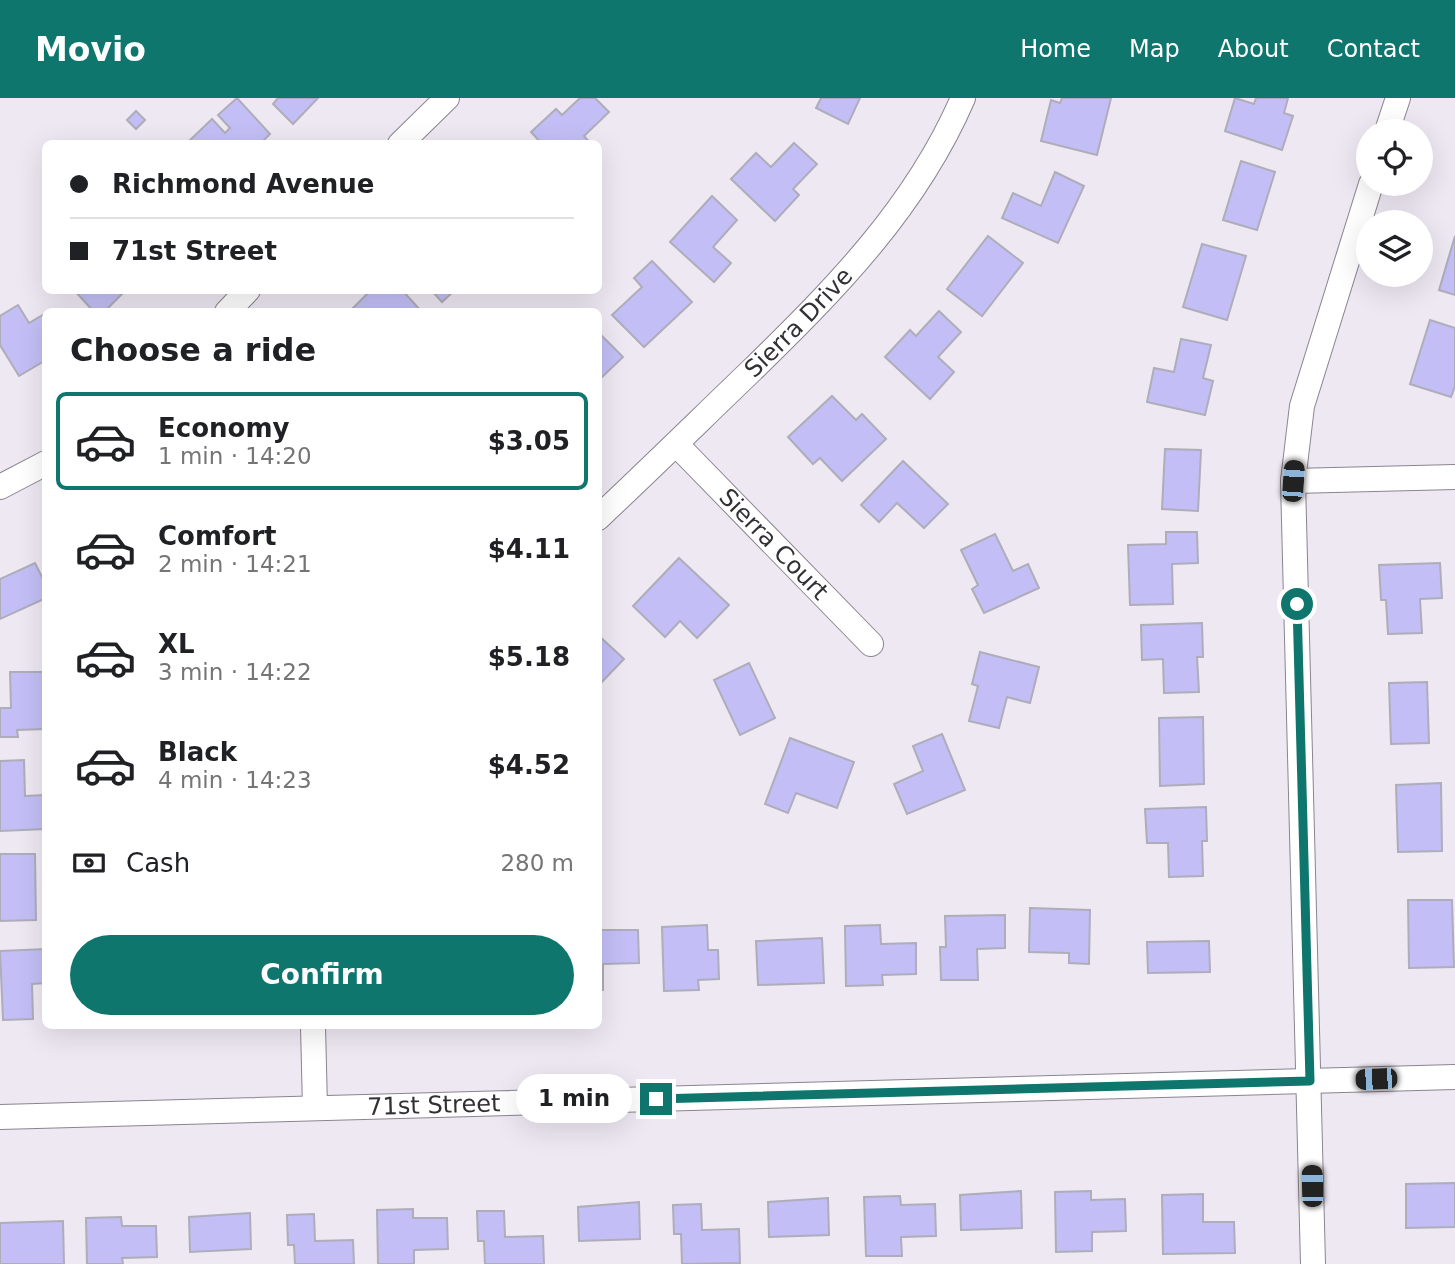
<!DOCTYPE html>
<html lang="en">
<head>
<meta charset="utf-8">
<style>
	:root { --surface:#fff; --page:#f2f2f2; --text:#202124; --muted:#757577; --line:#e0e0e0; --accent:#0f766e }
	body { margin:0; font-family:"DejaVu Sans",sans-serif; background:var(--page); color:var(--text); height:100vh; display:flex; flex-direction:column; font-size:26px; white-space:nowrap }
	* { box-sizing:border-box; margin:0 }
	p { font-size:23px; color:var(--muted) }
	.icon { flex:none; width:38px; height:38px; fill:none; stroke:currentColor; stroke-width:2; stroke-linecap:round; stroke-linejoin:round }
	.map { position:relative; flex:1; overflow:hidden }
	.sheet { position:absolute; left:42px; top:210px; width:560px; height:721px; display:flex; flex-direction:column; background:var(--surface); border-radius:10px; box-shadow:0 7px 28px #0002 }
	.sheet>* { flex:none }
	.hud { position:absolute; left:42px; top:42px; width:560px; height:154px; border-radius:10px; box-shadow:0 7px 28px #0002; display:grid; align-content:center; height:154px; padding:0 28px; background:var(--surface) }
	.tools { position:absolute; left:1356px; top:21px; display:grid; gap:14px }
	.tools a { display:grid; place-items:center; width:77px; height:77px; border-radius:50%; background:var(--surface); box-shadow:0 7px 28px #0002; font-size:35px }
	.end { position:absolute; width:32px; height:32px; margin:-16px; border:9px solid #0f766e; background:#fff; box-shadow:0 0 0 4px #fff }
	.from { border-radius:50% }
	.bubble { position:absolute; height:49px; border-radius:24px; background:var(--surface); box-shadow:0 7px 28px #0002; font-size:23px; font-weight:600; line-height:49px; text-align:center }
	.car { position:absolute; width:21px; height:42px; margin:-21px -10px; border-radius:9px; box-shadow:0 0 5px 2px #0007; background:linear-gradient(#222 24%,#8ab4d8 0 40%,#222 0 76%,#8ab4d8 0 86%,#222 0) }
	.hud b { display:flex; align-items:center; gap:24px; height:66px; font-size:26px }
	.hud b+b { border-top:2px solid var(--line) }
	.hud i { width:18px; height:18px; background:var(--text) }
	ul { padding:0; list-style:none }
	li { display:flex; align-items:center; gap:21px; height:98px; margin:0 14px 10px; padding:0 14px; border:4px solid transparent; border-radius:10px }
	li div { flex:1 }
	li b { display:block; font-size:26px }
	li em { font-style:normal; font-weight:600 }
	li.selected { border-color:var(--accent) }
	li>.icon { width:63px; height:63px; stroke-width:1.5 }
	h2 { padding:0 28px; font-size:32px; line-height:84px }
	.pay { display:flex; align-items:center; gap:18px; height:77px; padding:0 28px; font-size:26px }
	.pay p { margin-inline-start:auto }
	.cta { display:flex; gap:14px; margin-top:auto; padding:14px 28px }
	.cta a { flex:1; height:80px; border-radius:42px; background:var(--accent); color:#fff; font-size:28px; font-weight:600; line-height:80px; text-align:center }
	header { display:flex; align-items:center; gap:42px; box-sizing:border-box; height:98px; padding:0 35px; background:var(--accent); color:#fff }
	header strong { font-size:33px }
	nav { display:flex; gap:38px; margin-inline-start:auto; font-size:24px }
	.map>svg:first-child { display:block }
</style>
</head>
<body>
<header>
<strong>Movio</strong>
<nav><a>Home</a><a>Map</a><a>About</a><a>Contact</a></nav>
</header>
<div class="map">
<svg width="1455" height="1166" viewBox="0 0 1455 1166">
	<rect width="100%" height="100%" fill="#eee8f3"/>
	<!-- building -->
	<g fill="#c3bff6" stroke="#aeadb9" stroke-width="2">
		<path d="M237 0 270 36 260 46H186L212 21 225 35 230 30 218 17Z"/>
		<path d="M318 0 293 26 273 6 278 0Z"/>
		<path d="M580 0H595L609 14 584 38 591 46H542L531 34 556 11 562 17Z"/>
		<path d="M821 0H860L848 26 816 10Z"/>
		<path d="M1062 0H1111L1097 57 1041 43 1051 2 1060 5Z"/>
		<path d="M1235 0 1254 6 1256 0H1288L1284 15 1293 18 1282 52 1225 33Z"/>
		<path d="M136 13 145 22 136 31 127 22Z"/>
		<path d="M794 45 817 66 793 91 799 97 775 123 731 81 756 55 771 69Z"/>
		<path d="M1241 63 1275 74 1257 132 1223 122Z"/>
		<path d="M1055 74 1084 88 1058 145 1002 120 1013 95 1041 108Z"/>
		<path d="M712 98 737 122 713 149 731 165 714 184 670 144Z"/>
		<path d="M988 138 1023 165 982 218 947 191Z"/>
		<path d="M1455 138V197L1439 192Z"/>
		<path d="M1202 146 1246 158 1227 222 1183 209Z"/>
		<path d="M652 163 692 204 644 249 612 217 642 189 634 180Z"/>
		<path d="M74 192H126L104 214H94Z"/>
		<path d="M371 192H402L422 214H349Z"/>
		<path d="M431 192H455L442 204Z"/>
		<path d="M18 207 29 225 46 215V262L19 278 0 247V218Z"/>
		<path d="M939 213 961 234 938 259 954 274 930 301 885 259 910 232 916 238Z"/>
		<path d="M1430 222 1455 230V288L1451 299 1410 286Z"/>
		<path d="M601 237 623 259 598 283V239Z"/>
		<path d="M1181 241 1211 247 1203 280 1213 283 1205 317 1147 304 1154 270 1174 274Z"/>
		<path d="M832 298 856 322 862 316 886 341 842 383 820 360 813 366 788 339Z"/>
		<path d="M1165 351 1201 352 1198 413 1162 411Z"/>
		<path d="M903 363 948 406 924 430 897 405 879 424 861 407Z"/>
		<path d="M1166 434H1197L1198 465 1172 466 1173 506 1130 507 1128 447 1166 446Z"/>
		<path d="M995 436 1013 473 1028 466 1039 490 984 515 972 491 978 487 961 452Z"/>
		<path d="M679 460 729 507 697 540 680 523 665 539 633 508Z"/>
		<path d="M35 465 46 487V500L0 521V481Z"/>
		<path d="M1440 465 1442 500 1420 501 1422 535 1388 536 1386 502H1381L1379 467Z"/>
		<path d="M1202 525 1203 559H1197L1199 594 1164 595 1163 561 1142 562 1141 527Z"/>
		<path d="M598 537 624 561 598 588Z"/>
		<path d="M980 554 1039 569 1030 605 1007 599 999 630 969 623 978 588 972 586Z"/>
		<path d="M749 565 775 620 740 637 714 582Z"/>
		<path d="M10 574H45L46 631 17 632 18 639H0V610H11Z"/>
		<path d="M1427 584 1429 645 1391 646 1389 585Z"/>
		<path d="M1203 619 1204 686 1160 688 1159 620Z"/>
		<path d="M942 636 965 692 907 716 894 686 923 673 913 648Z"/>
		<path d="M790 640 854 664 837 710 796 695 788 715 765 706Z"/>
		<path d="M24 662 25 698 46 697V731L0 733V663Z"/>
		<path d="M1441 685 1442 753 1398 754 1396 687Z"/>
		<path d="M1206 709 1207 743H1202L1203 778 1169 779 1168 745H1147L1145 711Z"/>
		<path d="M0 756H35L36 822 0 823Z"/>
		<path d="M1408 802H1452L1454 869 1409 870Z"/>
		<path d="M1030 810 1090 812 1089 866 1069 865V855L1029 854Z"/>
		<path d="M1005 817V850L977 851 978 882H941L940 849H946L945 818Z"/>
		<path d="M707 827 708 852H718L719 881 698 882 699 892 664 893 662 829Z"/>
		<path d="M880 827 881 846 916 845V876L882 877 883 887 846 888 845 828Z"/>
		<path d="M598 832H638L639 865 603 866V892H598Z"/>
		<path d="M822 840 824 885 758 887 756 843Z"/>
		<path d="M1209 843 1210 874 1148 875 1147 844Z"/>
		<path d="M46 851V885L32 886 33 921 3 922 0 853Z"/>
		<path d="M1455 1085V1129L1406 1130V1086Z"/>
		<path d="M1021 1093 1022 1130 961 1132 960 1097Z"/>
		<path d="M1091 1093V1102L1125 1101 1126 1133 1092 1134V1153L1056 1154 1055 1094Z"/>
		<path d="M1203 1096V1124H1234L1235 1155 1163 1156 1162 1097Z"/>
		<path d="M900 1098 901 1107 935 1106 936 1138 901 1139 902 1158H866L864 1099Z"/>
		<path d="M828 1100 829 1137 769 1139 768 1104Z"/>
		<path d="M639 1104 640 1141 579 1143 578 1109Z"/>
		<path d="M701 1106 702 1132 739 1131 740 1165 682 1166 681 1136H674L673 1107Z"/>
		<path d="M413 1111V1120H447L448 1151 414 1152V1166H378L377 1112Z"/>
		<path d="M477 1113H504L505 1139 543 1138 544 1166H485L484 1143H478Z"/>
		<path d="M250 1115 251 1151 190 1154 189 1119Z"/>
		<path d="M314 1116 315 1143 353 1142 354 1166H295L294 1147H288L287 1117Z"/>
		<path d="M121 1119 122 1128H156L157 1159 122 1160 123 1166H87L86 1120Z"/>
		<path d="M63 1123 64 1166H0V1125Z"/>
	</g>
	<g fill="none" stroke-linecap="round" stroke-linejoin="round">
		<defs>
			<g id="street">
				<path d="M1387 33 1398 0"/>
				<path d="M400 46 447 0"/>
				<path d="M227 214 248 192"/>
				<path id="s1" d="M676 346 871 546"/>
				<path d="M1293 383 1455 379"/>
				<path d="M0 389 46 365"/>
				<path id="s2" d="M598 420C650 371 701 321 752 272 836 190 916 109 963 0"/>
				<path d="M313 928 315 1010"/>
				<path id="s3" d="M0 1019 1455 979"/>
				<path d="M1313 1166 1293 383 1302 308 1371 86"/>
			</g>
		</defs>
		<!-- street casing -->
		<use href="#street" stroke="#8a848f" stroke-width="26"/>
		<!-- street -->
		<use href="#street" stroke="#fff" stroke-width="24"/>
	</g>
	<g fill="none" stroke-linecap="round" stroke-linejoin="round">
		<!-- route -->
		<path stroke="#0f766e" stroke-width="9" d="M656 1001 1310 983 1297 506"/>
	</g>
	<g text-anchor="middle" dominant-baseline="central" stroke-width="7" stroke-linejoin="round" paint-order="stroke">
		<!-- street labels -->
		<g font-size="24" fill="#323034" stroke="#faf5ff">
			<text stroke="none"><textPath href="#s2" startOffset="280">Sierra Drive</textPath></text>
			<text stroke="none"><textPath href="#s1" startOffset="140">Sierra Court</textPath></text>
			<text stroke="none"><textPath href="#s3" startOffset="434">71st Street</textPath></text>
		</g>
	</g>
</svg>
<div class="tools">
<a><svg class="icon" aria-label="locate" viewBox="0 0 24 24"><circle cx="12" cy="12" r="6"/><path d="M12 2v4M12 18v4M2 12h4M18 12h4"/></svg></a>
<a><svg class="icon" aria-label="layers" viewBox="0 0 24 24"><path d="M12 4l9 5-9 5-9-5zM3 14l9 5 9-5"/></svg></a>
</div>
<i class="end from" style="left:1297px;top:506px"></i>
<i class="end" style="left:656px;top:1001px"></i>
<div class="bubble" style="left:516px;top:976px;width:116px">1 min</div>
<i class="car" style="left:1293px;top:383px;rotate:4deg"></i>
<i class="car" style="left:1376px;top:981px;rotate:268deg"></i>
<i class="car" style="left:1312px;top:1088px;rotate:359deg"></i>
<div class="hud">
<b><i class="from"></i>Richmond Avenue</b>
<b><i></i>71st Street</b>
</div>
<section class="sheet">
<h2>Choose a ride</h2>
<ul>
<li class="selected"><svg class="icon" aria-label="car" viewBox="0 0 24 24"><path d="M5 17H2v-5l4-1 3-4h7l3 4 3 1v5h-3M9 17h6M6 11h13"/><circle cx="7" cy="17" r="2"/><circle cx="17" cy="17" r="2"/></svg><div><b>Economy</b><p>1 min · 14:20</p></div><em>$3.05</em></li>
<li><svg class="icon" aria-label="car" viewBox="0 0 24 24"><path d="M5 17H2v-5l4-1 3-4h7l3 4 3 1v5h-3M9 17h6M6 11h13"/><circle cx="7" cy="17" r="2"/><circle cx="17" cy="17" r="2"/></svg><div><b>Comfort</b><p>2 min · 14:21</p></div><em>$4.11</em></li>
<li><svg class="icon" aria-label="car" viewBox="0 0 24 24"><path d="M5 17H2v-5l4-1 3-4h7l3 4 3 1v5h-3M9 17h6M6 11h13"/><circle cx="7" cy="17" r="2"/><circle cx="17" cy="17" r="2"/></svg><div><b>XL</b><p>3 min · 14:22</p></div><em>$5.18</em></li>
<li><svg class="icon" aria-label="car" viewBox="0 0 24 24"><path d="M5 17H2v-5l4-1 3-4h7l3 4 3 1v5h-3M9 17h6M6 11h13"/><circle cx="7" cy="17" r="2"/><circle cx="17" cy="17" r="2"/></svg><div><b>Black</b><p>4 min · 14:23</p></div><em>$4.52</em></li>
</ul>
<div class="pay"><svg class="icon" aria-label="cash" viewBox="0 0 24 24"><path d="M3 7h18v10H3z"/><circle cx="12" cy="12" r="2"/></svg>Cash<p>280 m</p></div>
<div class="cta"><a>Confirm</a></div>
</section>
</div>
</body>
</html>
